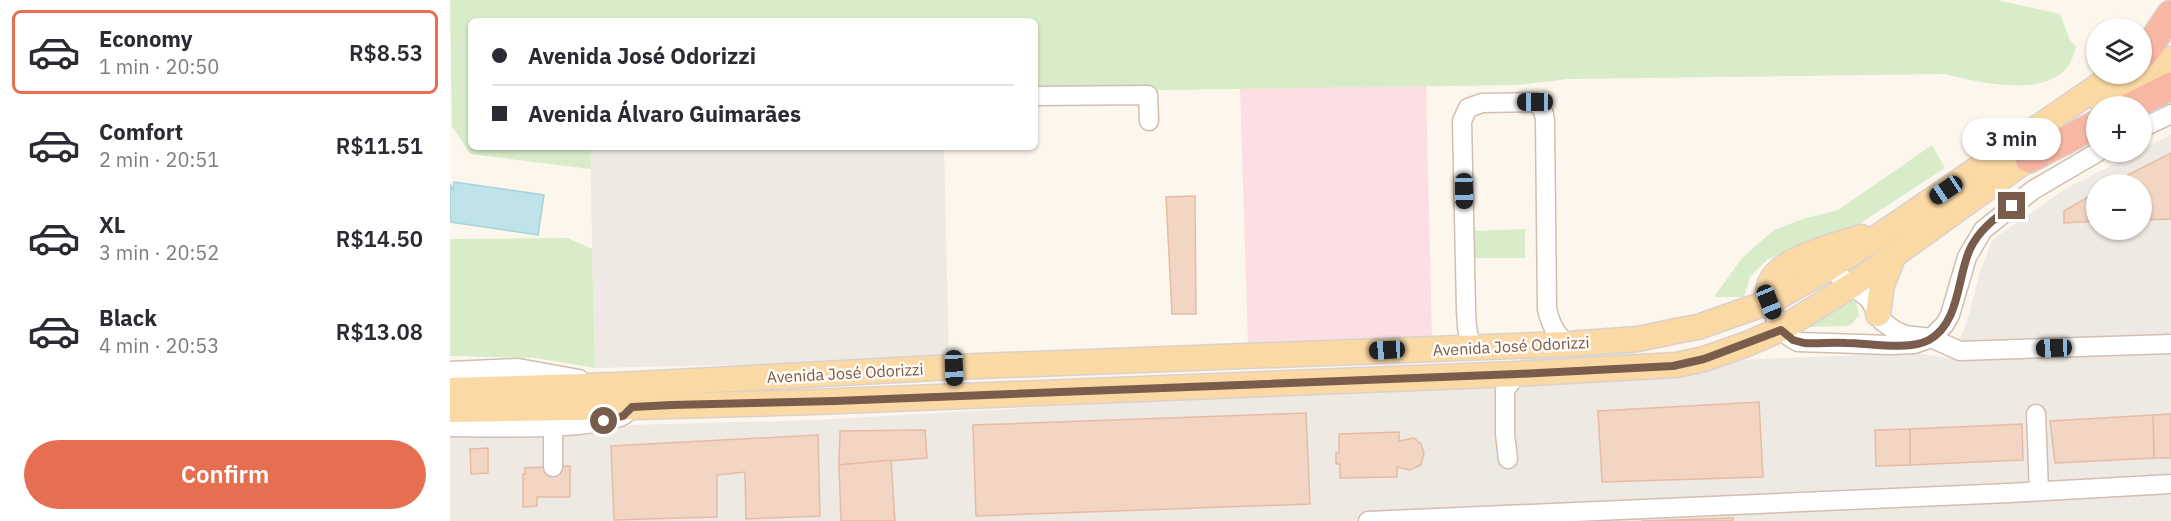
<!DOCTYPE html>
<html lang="en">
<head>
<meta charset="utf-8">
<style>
	:root { --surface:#fff; --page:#f2f2f3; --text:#2b2b33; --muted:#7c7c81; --line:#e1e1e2; --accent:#e76f51 }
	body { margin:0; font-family:"IBM Plex Sans",sans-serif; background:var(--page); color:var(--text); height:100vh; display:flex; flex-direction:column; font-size:22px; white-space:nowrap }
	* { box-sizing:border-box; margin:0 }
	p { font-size:20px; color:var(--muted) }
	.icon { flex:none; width:33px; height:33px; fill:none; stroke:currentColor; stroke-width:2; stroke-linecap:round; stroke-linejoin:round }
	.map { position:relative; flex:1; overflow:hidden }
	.drawer { display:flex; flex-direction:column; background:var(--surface); width:450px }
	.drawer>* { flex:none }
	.guide { position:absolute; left:18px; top:18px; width:570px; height:132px; border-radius:9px; box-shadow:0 2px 4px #0004; display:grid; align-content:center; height:132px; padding:0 24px; background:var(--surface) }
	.fabs { position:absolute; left:1636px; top:18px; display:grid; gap:12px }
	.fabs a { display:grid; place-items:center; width:66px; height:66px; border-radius:50%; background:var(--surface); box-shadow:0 2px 4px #0004; font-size:30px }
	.end { position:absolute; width:27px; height:27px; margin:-14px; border:8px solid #7a5c4d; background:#fff; box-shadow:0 0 0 3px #fff }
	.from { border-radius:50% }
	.bubble { position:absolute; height:42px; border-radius:21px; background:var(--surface); box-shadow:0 2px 4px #0004; font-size:20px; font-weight:600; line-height:42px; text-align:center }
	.car { position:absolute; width:18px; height:36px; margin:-18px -9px; border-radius:8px; box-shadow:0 0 4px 2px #0007; background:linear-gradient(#222 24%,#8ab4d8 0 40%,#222 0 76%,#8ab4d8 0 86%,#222 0) }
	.guide b { display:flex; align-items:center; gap:21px; height:57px; font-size:22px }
	.guide b+b { border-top:2px solid var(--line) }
	.guide i { width:15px; height:15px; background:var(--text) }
	ul { padding:10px 0 0; list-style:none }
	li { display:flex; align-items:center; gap:18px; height:84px; margin:0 12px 9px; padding:0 12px; border:3px solid transparent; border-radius:9px }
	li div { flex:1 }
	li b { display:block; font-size:22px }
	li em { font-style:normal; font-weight:600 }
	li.on { border-color:var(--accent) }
	li>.icon { width:54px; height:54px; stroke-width:1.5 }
	.action { display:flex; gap:12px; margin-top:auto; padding:12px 24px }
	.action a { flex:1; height:69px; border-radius:36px; background:var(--accent); color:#fff; font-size:24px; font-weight:600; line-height:69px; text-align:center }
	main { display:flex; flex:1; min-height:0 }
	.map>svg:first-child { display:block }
</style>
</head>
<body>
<main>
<section class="drawer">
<ul>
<li class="on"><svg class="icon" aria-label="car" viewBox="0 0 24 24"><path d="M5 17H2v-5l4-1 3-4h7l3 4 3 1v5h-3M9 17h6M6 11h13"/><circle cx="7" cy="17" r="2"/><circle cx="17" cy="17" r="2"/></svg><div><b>Economy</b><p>1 min · 20:50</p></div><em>R$8.53</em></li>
<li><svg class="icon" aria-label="car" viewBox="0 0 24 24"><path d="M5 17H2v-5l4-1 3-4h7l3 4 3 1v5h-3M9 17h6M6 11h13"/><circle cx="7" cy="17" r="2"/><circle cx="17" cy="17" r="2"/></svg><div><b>Comfort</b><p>2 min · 20:51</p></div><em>R$11.51</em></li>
<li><svg class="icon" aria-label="car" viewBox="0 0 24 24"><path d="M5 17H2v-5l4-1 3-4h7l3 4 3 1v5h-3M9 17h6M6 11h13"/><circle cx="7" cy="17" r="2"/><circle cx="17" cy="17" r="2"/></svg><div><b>XL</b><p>3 min · 20:52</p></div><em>R$14.50</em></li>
<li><svg class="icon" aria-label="car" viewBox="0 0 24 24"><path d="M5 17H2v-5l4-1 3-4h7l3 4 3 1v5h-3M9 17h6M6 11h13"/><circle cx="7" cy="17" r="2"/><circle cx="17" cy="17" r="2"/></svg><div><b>Black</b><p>4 min · 20:53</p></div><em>R$13.08</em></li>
</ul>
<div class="action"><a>Confirm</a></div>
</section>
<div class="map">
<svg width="1721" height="521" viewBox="0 0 1721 521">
	<rect width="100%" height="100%" fill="#fdf6ec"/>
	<!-- industrial -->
	<g fill="#efe9e4" fill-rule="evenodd">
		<path d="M1721 135V521H0V430L364 420 982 385 1284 360 1467 353 1503 359 1518 318 1530 272 1542 240 1615 189 1688 152H1692V149ZM1647 184H1692V230H1647Z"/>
		<path d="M140 147H494L499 360 145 368Z"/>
	</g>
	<!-- medical -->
	<path fill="#fbdfe3" d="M976 86 982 338 798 344 790 89Z"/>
	<!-- green -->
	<g fill="#d8ecc9">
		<path d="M0 0H1547L1610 14 1620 40 1626 47C1624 53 1622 60 1619 65 1595 99 1528 82 1494 74L1118 79 1068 85 585 92V21H21V147H140L141 169 20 154 2 126Z"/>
		<path d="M1482 145 1495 168 1409 224 1318 259 1300 277 1294 297H1264L1292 258 1324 230 1353 219 1388 210Z"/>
		<path d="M1075 229V258H1025L1024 231Z"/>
		<path d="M118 238 142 249 145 368 86 358 0 356V239Z"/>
		<path d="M1398 298 1406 302 1409 315 1402 324 1397 326 1355 327Z"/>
		<path d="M1188 350 1173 364 1070 366 1071 357Z"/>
	</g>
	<!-- water -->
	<path fill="#bfe3e8" stroke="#a5d3da" stroke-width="1.5" d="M4 182 94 195 88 235 0 222V184L3 190Z"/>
	<!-- building -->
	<g fill="#f3d5c3" stroke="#e6bba3" stroke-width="1.5">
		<path d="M1721 153V219L1692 220V184H1660Z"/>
		<path d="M1647 192V221L1614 223V211Z"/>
		<path d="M745 196 746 314H722L716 197Z"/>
		<path d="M1309 402 1313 477 1152 482 1148 411Z"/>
		<path d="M856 413 860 504 526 516 523 425Z"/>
		<path d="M1721 414V458H1704L1703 415Z"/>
		<path d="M1703 415 1704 458 1605 463 1600 421Z"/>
		<path d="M1572 424 1573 460 1460 465V429Z"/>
		<path d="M1460 429V465L1426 466 1425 430Z"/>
		<path d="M475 430 477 458 389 465 390 431Z"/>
		<path d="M949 432V441L964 438 971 444 974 453 971 465 960 470 947 467V477L890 478V464H886V453H889V434Z"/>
		<path d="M368 435 370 516 296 519 295 472 267 475V517L164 520 161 446Z"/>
		<path d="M38 448V473L21 474 20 449Z"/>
		<path d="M441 460 445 521H391L389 465Z"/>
		<path d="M120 466V497H87V506L73 507V474H75V468Z"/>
		<path d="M1283 518V521H1191Z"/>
	</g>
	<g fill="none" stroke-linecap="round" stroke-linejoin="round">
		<defs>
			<g id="minor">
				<path d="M585 96 698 95 699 121"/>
				<path d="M1692 128 1721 114"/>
				<path d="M1379 268 1419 299 1432 321 1444 330 1455 335 1481 338 1510 351 1721 344"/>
				<path d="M1319 302C1326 319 1330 334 1348 342L1440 345 1464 344 1481 338 1495 324 1500 315 1517 257 1533 230 1583 190 1648 152"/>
				<path d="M1013 348 1019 337 1017 327 1016 309 1012 121 1018 108 1032 103 1085 102C1092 107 1094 112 1095 120L1097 309C1101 325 1105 333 1117 344"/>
				<path d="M0 371 68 368 129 379"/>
				<path d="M1586 414 1589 491"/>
				<path d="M103 426V467"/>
				<path d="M0 427C35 427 147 431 174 415 176 413 178 411 180 409"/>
				<path d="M1058 459 1055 434V390L1067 374"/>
				<path d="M918 521 1559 493 1721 484"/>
			</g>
			<g id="major">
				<path d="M1653 106 1721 59"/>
				<path d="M1319 302C1319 295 1317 289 1320 283 1331 257 1386 246 1411 237"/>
				<path d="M1428 314 1432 285 1443 257"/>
				<path d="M0 390 167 385 504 367 1117 344 1188 339 1231 330 1248 327 1319 302 1379 268 1444 226 1666 74"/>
				<path d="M0 410 182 407 364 402 1067 374 1226 365 1254 359 1297 344 1331 329 1401 286 1593 148"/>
			</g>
			<g id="highway">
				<path d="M1694 54 1721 14"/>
				<path d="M1681 106 1721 86"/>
				<path d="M1579 159 1647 124"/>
			</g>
		</defs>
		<!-- minor casing -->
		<use href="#minor" stroke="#d1beb0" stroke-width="21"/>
		<!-- major casing -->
		<use href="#major" stroke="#dad1cd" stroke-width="27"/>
		<!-- highway casing -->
		<use href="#highway" stroke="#dad1cd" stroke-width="30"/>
		<!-- minor -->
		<use href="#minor" stroke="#fff" stroke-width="18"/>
		<!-- major -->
		<use href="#major" stroke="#fbd9a5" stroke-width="24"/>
		<!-- highway -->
		<use href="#highway" stroke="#f7b7a3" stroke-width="27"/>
	</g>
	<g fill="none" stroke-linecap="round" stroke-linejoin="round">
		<!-- route -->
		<path stroke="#7a5c4d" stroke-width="8" d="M154 421 173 416 182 407 222 405 385 401 1067 374 1223 366 1254 359 1331 330 1343 340 1354 343C1368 344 1382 342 1396 343 1419 343 1458 351 1479 340 1510 323 1507 277 1520 249 1529 230 1545 218 1562 206"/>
	</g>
	<g text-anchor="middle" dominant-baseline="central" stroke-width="5" stroke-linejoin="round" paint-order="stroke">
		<!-- street labels -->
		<g font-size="16" fill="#7a5c4d" stroke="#fffaf3">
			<text transform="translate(1061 346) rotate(-3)">Avenida José Odorizzi</text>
			<text transform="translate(395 373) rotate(-3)">Avenida José Odorizzi</text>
		</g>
	</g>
</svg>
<div class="fabs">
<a><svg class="icon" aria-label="layers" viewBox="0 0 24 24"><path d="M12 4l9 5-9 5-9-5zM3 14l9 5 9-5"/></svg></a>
<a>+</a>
<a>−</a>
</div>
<i class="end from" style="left:154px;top:421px"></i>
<i class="end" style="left:1562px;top:206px"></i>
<div class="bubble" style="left:1512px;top:118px;width:99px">3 min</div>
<i class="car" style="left:1085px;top:102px;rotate:270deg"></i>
<i class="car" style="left:1496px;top:190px;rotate:236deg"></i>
<i class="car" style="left:1014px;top:191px;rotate:179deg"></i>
<i class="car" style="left:1319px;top:302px;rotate:158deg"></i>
<i class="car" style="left:1604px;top:348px;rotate:268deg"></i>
<i class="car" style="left:937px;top:350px;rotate:267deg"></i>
<i class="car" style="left:504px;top:368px;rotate:178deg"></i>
<div class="guide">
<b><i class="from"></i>Avenida José Odorizzi</b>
<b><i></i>Avenida Álvaro Guimarães</b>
</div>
</div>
</main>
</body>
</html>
